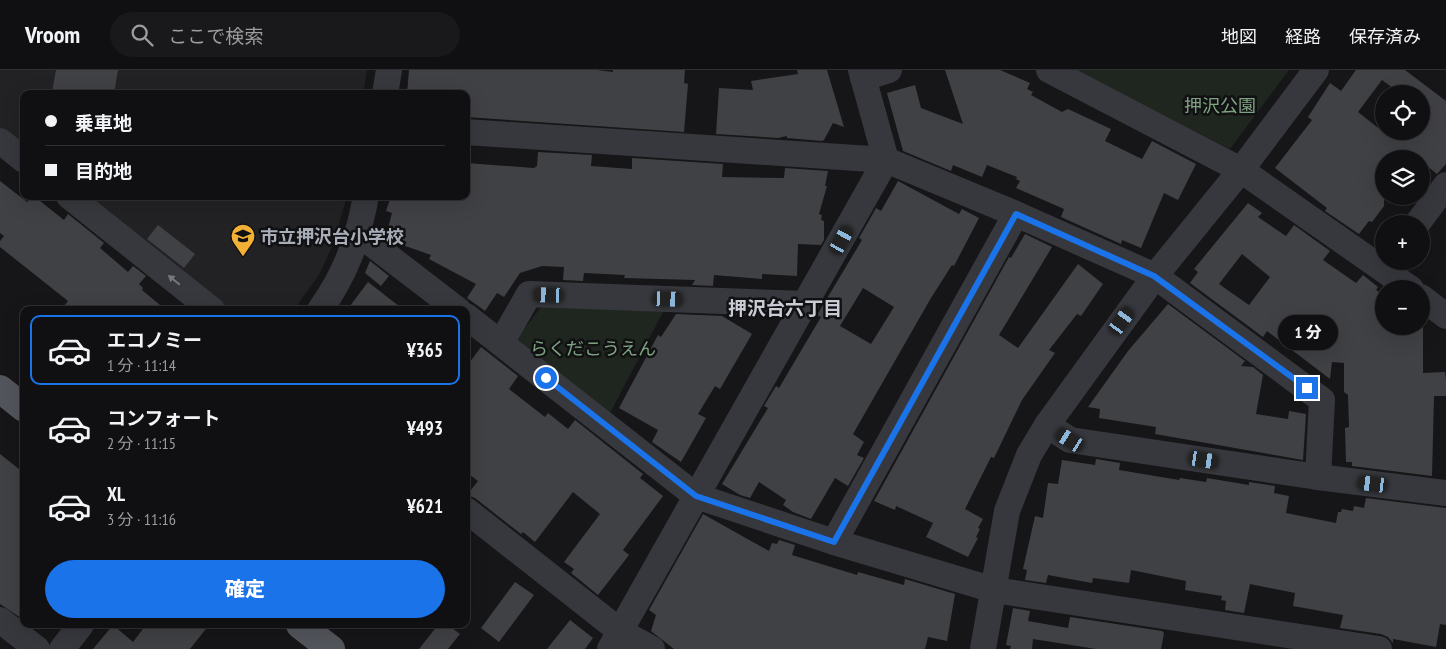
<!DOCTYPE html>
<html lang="ja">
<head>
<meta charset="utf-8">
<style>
	:root { --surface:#101012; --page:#19191b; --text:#f1f3f6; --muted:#9c9d9f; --line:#303032; --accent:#1a73e8 }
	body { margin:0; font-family:"PT Sans Narrow","Noto Sans JP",sans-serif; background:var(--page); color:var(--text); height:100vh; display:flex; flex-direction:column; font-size:19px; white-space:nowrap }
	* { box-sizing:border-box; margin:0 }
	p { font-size:16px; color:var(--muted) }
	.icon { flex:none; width:28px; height:28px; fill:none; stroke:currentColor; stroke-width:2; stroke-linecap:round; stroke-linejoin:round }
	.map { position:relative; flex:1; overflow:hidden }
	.sheet { position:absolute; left:20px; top:236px; width:450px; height:322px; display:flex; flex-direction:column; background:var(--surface); border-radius:10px; box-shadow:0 5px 20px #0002,0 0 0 1px var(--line) }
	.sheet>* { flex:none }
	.top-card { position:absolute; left:20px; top:20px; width:450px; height:110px; border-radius:10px; box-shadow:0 5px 20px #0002,0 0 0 1px var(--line); display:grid; align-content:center; height:110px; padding:0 25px; background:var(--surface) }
	.fabs { position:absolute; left:1375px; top:15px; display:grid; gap:10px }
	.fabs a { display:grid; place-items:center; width:55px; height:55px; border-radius:50%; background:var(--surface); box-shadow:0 5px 20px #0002,0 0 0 1px var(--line); font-size:25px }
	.end { position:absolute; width:22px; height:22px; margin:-11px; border:6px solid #1a73e8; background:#fff; box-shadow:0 0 0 2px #fff }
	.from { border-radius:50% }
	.bubble { position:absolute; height:35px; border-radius:18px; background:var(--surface); box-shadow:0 5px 20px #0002,0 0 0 1px var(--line); font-size:16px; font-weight:800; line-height:35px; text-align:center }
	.car { position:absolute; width:15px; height:30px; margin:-15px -8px; border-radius:6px; box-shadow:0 0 4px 1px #0007; background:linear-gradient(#222 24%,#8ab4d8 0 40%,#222 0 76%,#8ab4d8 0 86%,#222 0) }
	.top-card b { display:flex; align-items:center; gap:18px; height:48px; font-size:19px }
	.top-card b+b { border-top:1px solid var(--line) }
	.top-card i { width:12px; height:12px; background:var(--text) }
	ul { padding:9px 0 0; list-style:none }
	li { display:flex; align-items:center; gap:15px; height:70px; margin:0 10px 8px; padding:0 15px; border:2px solid transparent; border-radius:10px }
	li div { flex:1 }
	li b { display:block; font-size:19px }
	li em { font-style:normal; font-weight:800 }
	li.current { border-color:var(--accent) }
	li>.icon { width:45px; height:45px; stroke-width:1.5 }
	.action { display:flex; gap:10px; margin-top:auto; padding:10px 25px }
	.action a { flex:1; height:58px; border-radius:30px; background:var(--accent); color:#fff; font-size:20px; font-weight:800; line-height:58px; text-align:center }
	header { display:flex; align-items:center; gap:30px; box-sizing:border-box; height:70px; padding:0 25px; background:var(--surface); border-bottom:1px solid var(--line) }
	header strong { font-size:24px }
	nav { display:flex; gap:28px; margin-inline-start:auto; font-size:18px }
	.search { width:350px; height:45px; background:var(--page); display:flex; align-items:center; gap:12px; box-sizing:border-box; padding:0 18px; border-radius:28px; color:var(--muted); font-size:19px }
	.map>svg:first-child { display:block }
</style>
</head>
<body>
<header>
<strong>Vroom</strong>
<div class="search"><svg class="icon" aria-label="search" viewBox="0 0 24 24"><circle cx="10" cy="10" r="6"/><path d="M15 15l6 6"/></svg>ここで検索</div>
<nav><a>地図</a><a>経路</a><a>保存済み</a></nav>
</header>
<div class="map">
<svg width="1446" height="579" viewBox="0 0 1446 579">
	<rect width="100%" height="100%" fill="#161618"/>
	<!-- built -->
	<g fill="#222225">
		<path d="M0 0H367L363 24H24V78L0 59Z"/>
		<path d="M84 126H347L334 172 320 203 294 240H225Z"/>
	</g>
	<!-- green -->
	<g fill="#1e261f">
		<path d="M1075 0H1289L1230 79Z"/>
		<path d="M542 236 665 238 608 347 518 276 517 268Z"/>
	</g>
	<!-- building -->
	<g fill="#404145" fill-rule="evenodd">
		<path d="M56 0H118L114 24 52 22Z"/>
		<path d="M409 0H597L613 2V0H685L684 13 688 14 684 62 466 47V24H407Z"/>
		<path d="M797 0H827L844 57 833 53 824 70 822 71 787 68V66L778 68 716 64 719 18 753 20 751 11 798 4Z"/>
		<path d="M945 0H1000L1030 13 1027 19 1033 22 1031 25 1062 42 1068 39 1111 59 1105 71 1142 89 1152 71 1196 94 1178 130 1164 123 1141 178 1122 170 1121 174 1061 147 1064 139 1016 118 1020 111 1016 109 1017 107 987 95 982 107 953 95 951 101 903 81 887 23 915 15 921 38 963 54Z"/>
		<path d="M1356 0H1405L1446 31V94L1437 104 1421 91V89L1412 84 1409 89H1384V136L1372 152 1369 151 1359 164 1325 141 1327 138 1275 98 1312 50 1308 47 1330 13 1341 21ZM1382 10 1401 24H1421V61H1382L1358 42Z"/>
		<path d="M538 82 592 85 591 96 632 99V88L723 94 722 107 784 108 785 98 828 101 825 116H827L819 144 822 145 821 150 824 151V170L821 175 798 174 797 206 762 204V209L714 205 713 216 692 215 695 210 624 208 625 205 584 203 583 211 563 210 564 197 542 196 520 203 504 227 497 223 485 241 467 228 476 214 429 189 431 185 394 172 386 166 392 143 386 141 391 126H404L416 130 418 126H466V93L534 98 537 96Z"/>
		<path d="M0 111 27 132 35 127 64 150 68 144 104 173 100 178 128 202 133 196 146 206 139 214 143 218 142 220 166 240H61L68 231 0 177V171L4 166 0 163Z"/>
		<path d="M898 111 959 144 962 139 979 148 954 196 952 195 931 228 853 364 864 372 857 385 864 388 848 416 835 408 811 449 793 442 783 435 786 430 759 412 750 428 740 425 722 414 768 338 764 336 776 316 779 318 821 247 817 245 862 170 859 168 871 147 876 138 881 141ZM863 218 894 237 871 274 840 256Z"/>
		<path d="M1248 133 1262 143 1258 147 1286 166 1294 155 1330 181 1323 190 1356 213 1363 205 1378 217 1376 220 1384 225V256H1423V303L1445 302 1446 310V326H1434L1432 406 1352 396V392H1346L1345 358 1349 357 1348 325 1344 322V293L1332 292 1330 309 1267 261 1263 267 1190 213 1198 202 1194 199ZM1242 184 1270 207 1249 235 1219 214Z"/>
		<path d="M158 155 195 184 184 198 147 169Z"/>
		<path d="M1025 164 1052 177 999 265 1018 278 1078 194 1103 214 1081 246 1077 244 1049 280 1055 283 1022 330 994 388 991 387 965 439 983 449 978 458 980 459 976 467 978 468 968 487 926 467 933 453 896 436 895 440 874 431 1009 187 1011 188Z"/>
		<path d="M370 191 389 206 381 216 365 203Z"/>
		<path d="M368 212 404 240H347Z"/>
		<path d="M1168 234 1245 291 1241 296 1253 297 1263 305 1256 344 1288 349 1289 341 1306 344 1303 390 1155 364 1156 357 1099 348 1100 339 1088 337 1128 281Z"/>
		<path d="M676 244 722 246 752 264 720 319 715 316 698 344 706 348 681 392 652 372 658 360 619 338 658 265 661 267Z"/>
		<path d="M481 277 518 306 509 319 545 347 548 343 568 359 575 350 643 404 640 408 663 426 623 480 629 485 598 525 571 503 574 499 564 492 600 444 573 422 535 472 523 462 521 464 475 428 467 425 478 411 466 402V297Z"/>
		<path d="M0 384 24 403V550L0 534Z"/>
		<path d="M1096 389 1120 393 1119 400 1179 410 1180 408 1206 412 1207 408 1249 415V412L1275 416 1274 423 1289 426 1286 443 1336 453 1338 442H1341L1342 439 1353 441 1354 436 1364 438 1366 428 1446 438V555L1440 554 1436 577 1393 569V573L1388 567 1381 564 1340 558 1343 545 1293 536 1295 523 1250 514 1244 543 1225 540 1226 531 1221 530 1222 526 1185 520 1186 511 1131 500 1129 513 1093 508 1092 513 1048 505 1046 513 1025 510 1027 500 1023 499 1035 446 1043 448 1048 413 1058 414 1062 390 1095 395Z"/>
		<path d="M703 444 769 481 772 473 777 474 779 470 795 475 792 485 857 505 858 502 904 515 905 509 955 524 947 571 928 567 925 579H674L651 561 656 545 649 540Z"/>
		<path d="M515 512 534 525 499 572 481 558Z"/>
		<path d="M1013 538 1030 541 1028 551 1068 558 1070 547 1162 561 1164 563 1161 579H1096L1033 569 1032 579H1010L1011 576 1006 575Z"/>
		<path d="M570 550 593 568 585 579H547Z"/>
		<path d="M113 555 133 572 146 555H209L190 579H93Z"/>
		<path d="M438 555H448L460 564 448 579H419Z"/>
	</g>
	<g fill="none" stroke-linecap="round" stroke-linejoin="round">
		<!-- minor -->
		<g stroke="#37383d" stroke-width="26">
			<path d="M1049 0 1241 100 1411 219"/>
			<path d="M863 8 889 0"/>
			<path d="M385 24 389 0"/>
			<path d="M466 62 886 90 1016 144 1155 206 1322 330 1318 407"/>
			<path d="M0 71 24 90"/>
			<path d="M69 126 212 240"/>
			<path d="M1417 154 1446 115"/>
			<path d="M359 164 458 240"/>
			<path d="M1421 227 1446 246"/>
			<path d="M320 240C346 203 358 170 366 126"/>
			<path d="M466 246 696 426 834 472 994 520 1379 579"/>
			<path d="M501 273 529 224 806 234"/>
			<path d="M1047 355 1070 370 1318 407 1446 423"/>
			<path d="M466 440 621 562 652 579"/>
			<path d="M834 472 1016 144"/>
			<path d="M0 550 37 579"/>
			<path d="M62 579 81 555"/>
			<path d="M610 579 886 90 861 0"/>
			<path d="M983 579 1007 441 1029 385 1047 355 1155 206 1241 100 1316 0"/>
		</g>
		<!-- major -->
		<g stroke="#53555c" stroke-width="28">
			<path d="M0 319 24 338"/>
			<path d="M300 555 331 579"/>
		</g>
	</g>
	<!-- one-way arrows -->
	<defs><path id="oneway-solid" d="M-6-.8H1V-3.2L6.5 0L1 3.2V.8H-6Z" transform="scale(1.25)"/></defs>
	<use fill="#757881" href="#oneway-solid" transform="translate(174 210) rotate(-141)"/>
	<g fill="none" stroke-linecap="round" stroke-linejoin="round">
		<!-- route -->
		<path stroke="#1a73e8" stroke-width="6" d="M546 308 696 426 834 472 1016 144 1154 206 1307 318"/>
	</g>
	<!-- icons -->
	<defs>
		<symbol id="school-pin" viewBox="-11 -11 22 30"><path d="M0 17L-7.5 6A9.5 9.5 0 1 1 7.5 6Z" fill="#f2b134" stroke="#111113"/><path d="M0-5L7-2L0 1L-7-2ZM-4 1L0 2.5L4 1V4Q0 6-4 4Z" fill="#111"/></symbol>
	</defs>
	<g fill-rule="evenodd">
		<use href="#school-pin" x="229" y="152" width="28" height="38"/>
	</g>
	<g text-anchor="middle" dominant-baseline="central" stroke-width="5" stroke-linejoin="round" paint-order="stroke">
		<!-- park labels -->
		<g font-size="18" fill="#7fa381" stroke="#111113">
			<text x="1220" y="35">押沢公園</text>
			<text x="593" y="278">らくだこうえん</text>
		</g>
		<!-- poi labels -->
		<g font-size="18" font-weight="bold" fill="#a8adb8" stroke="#111113" text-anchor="start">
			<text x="260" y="166">市立押沢台小学校</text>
		</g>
		<!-- neighbourhood labels -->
		<g font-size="19" font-weight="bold" fill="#c9ccd4" stroke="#111113">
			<text x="785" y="238">押沢台六丁目</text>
		</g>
	</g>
</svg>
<div class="fabs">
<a><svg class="icon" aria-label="locate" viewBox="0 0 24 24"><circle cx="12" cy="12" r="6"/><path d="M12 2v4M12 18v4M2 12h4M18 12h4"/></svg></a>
<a><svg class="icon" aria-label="layers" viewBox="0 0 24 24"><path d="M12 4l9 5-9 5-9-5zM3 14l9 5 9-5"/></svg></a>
<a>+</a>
<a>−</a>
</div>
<i class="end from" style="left:546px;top:308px"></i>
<i class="end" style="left:1307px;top:318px"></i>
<div class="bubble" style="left:1278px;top:245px;width:60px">1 分</div>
<i class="car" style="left:842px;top:170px;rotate:29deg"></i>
<i class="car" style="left:549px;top:225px;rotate:272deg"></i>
<i class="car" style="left:668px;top:229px;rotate:92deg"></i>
<i class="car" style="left:1122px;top:251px;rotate:36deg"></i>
<i class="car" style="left:1070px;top:370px;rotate:302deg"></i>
<i class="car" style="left:1204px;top:390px;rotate:99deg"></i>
<i class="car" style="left:1373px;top:414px;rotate:277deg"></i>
<div class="top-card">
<b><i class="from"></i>乗車地</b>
<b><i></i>目的地</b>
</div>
<section class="sheet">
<ul>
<li class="current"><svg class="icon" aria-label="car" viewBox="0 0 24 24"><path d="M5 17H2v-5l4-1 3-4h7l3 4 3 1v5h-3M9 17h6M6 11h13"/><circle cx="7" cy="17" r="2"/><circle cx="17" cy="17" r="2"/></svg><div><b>エコノミー</b><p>1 分 · 11:14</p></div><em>¥365</em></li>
<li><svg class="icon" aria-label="car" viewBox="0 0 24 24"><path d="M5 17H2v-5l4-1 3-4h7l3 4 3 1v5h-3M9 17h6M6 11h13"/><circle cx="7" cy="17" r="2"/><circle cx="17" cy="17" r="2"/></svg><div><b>コンフォート</b><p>2 分 · 11:15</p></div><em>¥493</em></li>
<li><svg class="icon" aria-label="car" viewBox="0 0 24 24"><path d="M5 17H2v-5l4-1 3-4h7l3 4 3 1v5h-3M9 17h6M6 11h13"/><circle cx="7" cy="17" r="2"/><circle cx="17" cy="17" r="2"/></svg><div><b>XL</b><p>3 分 · 11:16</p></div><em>¥621</em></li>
</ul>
<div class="action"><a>確定</a></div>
</section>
</div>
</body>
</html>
